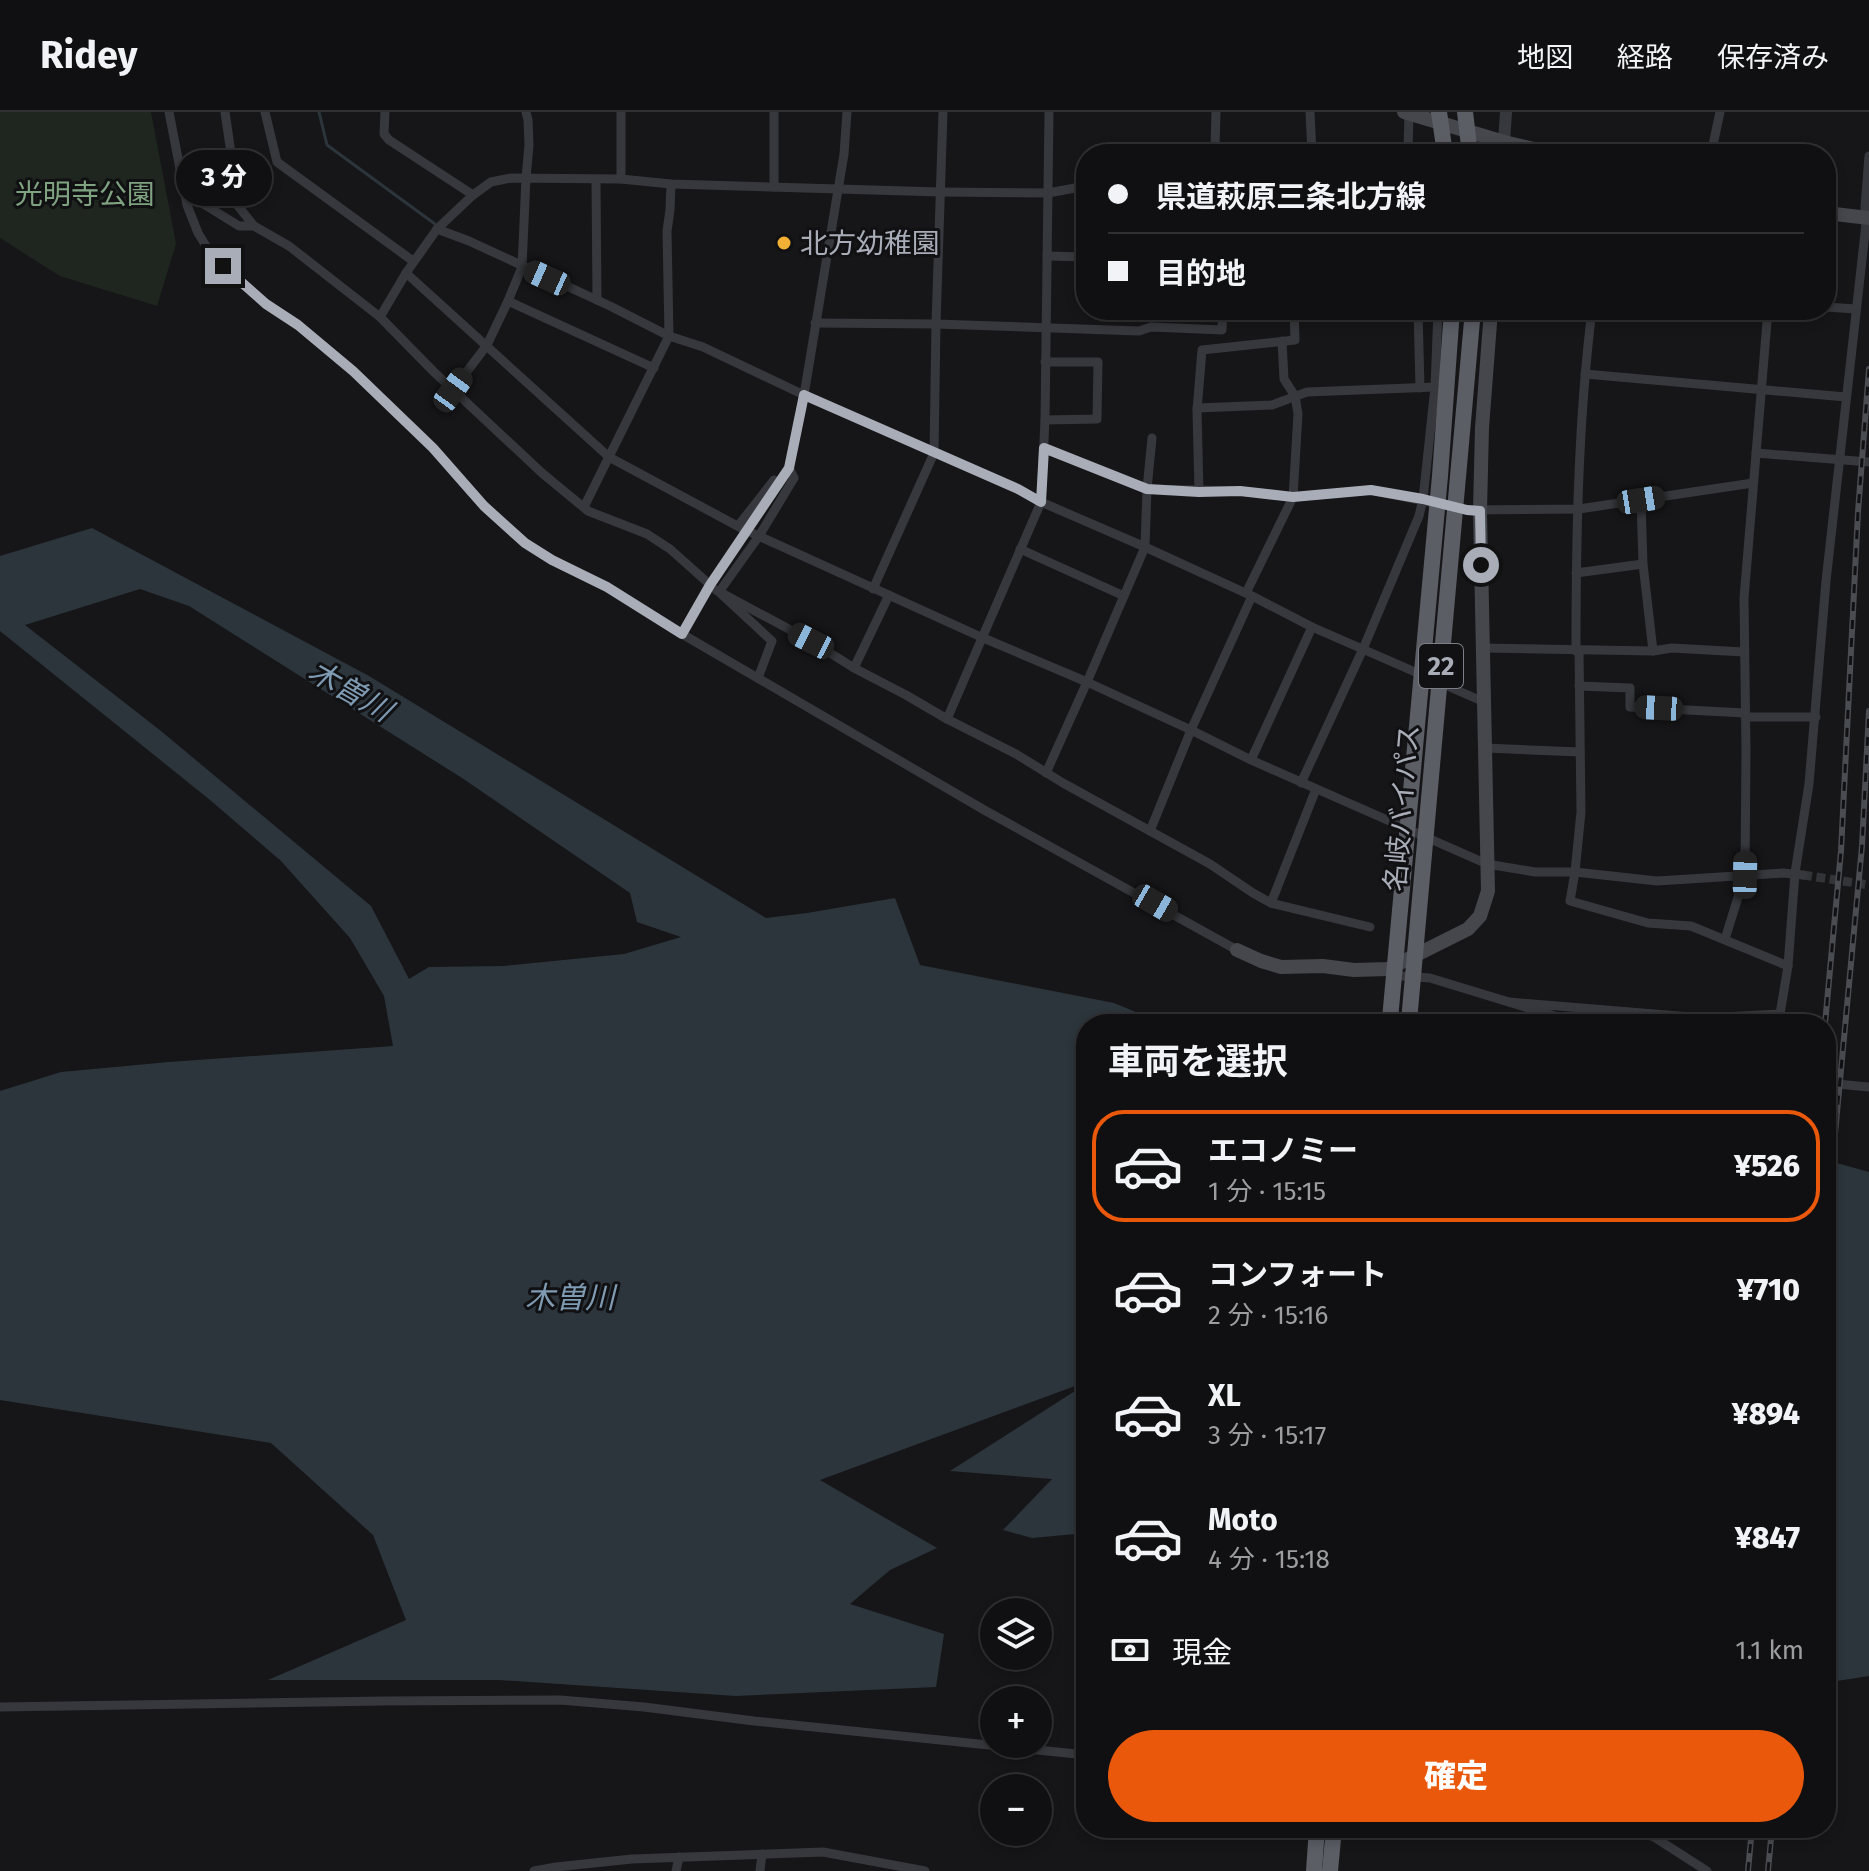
<!DOCTYPE html>
<html lang="ja">
<head>
<meta charset="utf-8">
<style>
	:root { --surface:#101012; --page:#19191b; --text:#f1f3f6; --muted:#9c9d9f; --line:#303032; --accent:#ea580c }
	body { margin:0; font-family:"Fira Sans","Noto Sans JP",sans-serif; background:var(--page); color:var(--text); height:100vh; display:flex; flex-direction:column; font-size:30px; white-space:nowrap }
	* { box-sizing:border-box; margin:0 }
	p { font-size:26px; color:var(--muted) }
	.icon { flex:none; width:44px; height:44px; fill:none; stroke:currentColor; stroke-width:2; stroke-linecap:round; stroke-linejoin:round }
	.map { position:relative; flex:1; overflow:hidden }
	.panel { position:absolute; left:1076px; top:902px; width:760px; height:824px; display:flex; flex-direction:column; background:var(--surface); border-radius:32px; box-shadow:0 4px 12px #0003,0 0 0 2px var(--line) }
	.panel>* { flex:none }
	.banner { position:absolute; left:1076px; top:32px; width:760px; height:176px; border-radius:32px; box-shadow:0 4px 12px #0003,0 0 0 2px var(--line); display:grid; align-content:center; height:176px; padding:0 32px; background:var(--surface) }
	.fabs { position:absolute; left:980px; top:1486px; display:grid; gap:16px }
	.fabs a { display:grid; place-items:center; width:72px; height:72px; border-radius:50%; background:var(--surface); box-shadow:0 4px 12px #0003,0 0 0 2px var(--line); font-size:40px }
	.end { position:absolute; width:36px; height:36px; margin:-18px; border:10px solid #a8adb8; background:#111; box-shadow:0 0 0 4px #111 }
	.from { border-radius:50% }
	.bubble { position:absolute; height:56px; border-radius:28px; background:var(--surface); box-shadow:0 4px 12px #0003,0 0 0 2px var(--line); font-size:26px; font-weight:800; line-height:56px; text-align:center }
	.car { position:absolute; width:24px; height:48px; margin:-24px -12px; border-radius:10px; box-shadow:0 0 6px 2px #0007; background:linear-gradient(#222 24%,#8ab4d8 0 40%,#222 0 76%,#8ab4d8 0 86%,#222 0) }
	.banner b { display:flex; align-items:center; gap:28px; height:76px; font-size:30px }
	.banner b+b { border-top:2px solid var(--line) }
	.banner i { width:20px; height:20px; background:var(--text) }
	ul { padding:0; list-style:none }
	li { display:flex; align-items:center; gap:24px; height:112px; margin:0 16px 12px; padding:0 16px; border:4px solid transparent; border-radius:32px }
	li div { flex:1 }
	li b { display:block; font-size:30px }
	li em { font-style:normal; font-weight:800 }
	li.selected { border-color:var(--accent) }
	li>.icon { width:72px; height:72px; stroke-width:1.5 }
	h2 { padding:0 32px; font-size:36px; line-height:96px }
	.pay { display:flex; align-items:center; gap:20px; height:88px; padding:0 32px; font-size:30px }
	.pay p { margin-inline-start:auto }
	.action { display:flex; gap:16px; margin-top:auto; padding:16px 32px }
	.action a { flex:1; height:92px; border-radius:48px; background:var(--accent); color:#fff; font-size:32px; font-weight:800; line-height:92px; text-align:center }
	header { display:flex; align-items:center; gap:48px; box-sizing:border-box; height:112px; padding:0 40px; background:var(--surface); border-bottom:2px solid var(--line) }
	header strong { font-size:38px }
	nav { display:flex; gap:44px; margin-inline-start:auto; font-size:28px }
	.map>svg:first-child { display:block }
</style>
</head>
<body>
<header>
<strong>Ridey</strong>
<nav><a>地図</a><a>経路</a><a>保存済み</a></nav>
</header>
<div class="map">
<svg width="1869" height="1759" viewBox="0 0 1869 1759">
	<rect width="100%" height="100%" fill="#161618"/>
	<!-- green -->
	<path fill="#1e261f" d="M0 0H151L176 132 157 194 60 164 0 126Z"/>
	<!-- water -->
	<g fill="#2c353c" fill-rule="evenodd">
		<path d="M92 416 369 564 766 806 807 801 895 786 920 853 1114 891 1165 912H1086V1270L820 1368 937 1436 890 1458 850 1492 944 1522 936 1575 736 1584 499 1568H268L406 1508 373 1423 271 1331 0 1288V979L61 960 169 950 393 934 384 884 350 826 281 749 210 688 0 519V444ZM140 477 189 494 462 666 630 781 637 810 681 825 624 842 503 854 429 855 409 867 371 794 161 619 25 513Z"/>
		<path d="M1826 1048 1869 1060V1564L1830 1570 1826 1575Z"/>
		<path d="M1086 1272V1421L1032 1426 1003 1418 1052 1367 950 1359Z"/>
	</g>
	<!-- pier -->
	<path fill="#161618" d="M1827 1044 1838 1047 1826 1180V1060Z"/>
	<g fill="none" stroke-linecap="round" stroke-linejoin="round">
		<!-- stream -->
		<path stroke="#2c353c" stroke-width="3" d="M319 0 327 33 435 112"/>
		<!-- minor-tunnel -->
		<path stroke="#333438" stroke-width="9" stroke-dasharray="9 4.5" stroke-linecap="butt" d="M1803 763 1869 773"/>
		<!-- minor -->
		<g stroke="#37383d" stroke-width="9">
			<path d="M169 0 187 93 198 121 211 142 266 192 298 213 353 259 433 336 484 394 525 431 552 448 607 475 682 522 986 699 1237 838"/>
			<path d="M225 0 233 55 234 89 254 114"/>
			<path d="M265 0 277 50 413 149"/>
			<path d="M385 0 384 22 389 28 473 83"/>
			<path d="M1216 0 1215 35 1223 42"/>
			<path d="M1310 0 1312 42"/>
			<path d="M1408 39 1409 1"/>
			<path d="M1335 42 1352 39 1407 37"/>
			<path d="M1711 42 1720 0"/>
			<path d="M621 67V0"/>
			<path d="M596 68 597 188"/>
			<path d="M774 75V0"/>
			<path d="M186 85 197 88 239 114H254L289 134 380 205 434 260 542 361 588 399 647 422 670 437 707 470"/>
			<path d="M437 117 469 129 610 194 669 224 703 235 804 283 1018 377 1041 390 1145 435 1252 484 1312 515 1422 563"/>
			<path d="M1047 144 1086 145"/>
			<path d="M508 189 654 256"/>
			<path d="M1826 195 1856 197"/>
			<path d="M1418 198 1420 276"/>
			<path d="M380 205 406 161"/>
			<path d="M815 211 936 212 1139 219 1151 215 1222 218 1223 198"/>
			<path d="M1585 262 1846 285"/>
			<path d="M453 278 487 233 508 189 522 155 526 66 529 33 528 8 526 0"/>
			<path d="M1197 296 1272 293 1307 280 1435 275"/>
			<path d="M1045 308 1097 307 1098 250H1045"/>
			<path d="M1044 336 1147 377 1240 379 1293 385 1371 378 1467 398 1579 397 1753 371"/>
			<path d="M1756 341 1869 350"/>
			<path d="M1199 380 1197 298 1202 238 1295 228 1294 198"/>
			<path d="M1641 388 1643 452 1653 539"/>
			<path d="M584 395 669 224 667 119 670 98 671 72"/>
			<path d="M738 414 774 368"/>
			<path d="M743 417 609 345 406 161 437 117 473 83 491 70 511 66 621 67 671 72 940 80 1048 81 1086 74"/>
			<path d="M752 421 981 525 1087 570 1191 618 1251 648 1487 752 1535 760H1575L1657 769 1783 761 1803 763"/>
			<path d="M1020 437 1124 484"/>
			<path d="M1576 461 1643 452"/>
			<path d="M873 477 934 341 936 212 943 0"/>
			<path d="M716 478 811 529 854 556 906 583 947 607 1016 642 1063 671 1210 752 1253 781 1271 791 1370 815"/>
			<path d="M1246 481 1293 385 1298 302 1295 284 1284 267 1282 229"/>
			<path d="M682 522 710 473 789 356"/>
			<path d="M1483 536 1653 539 1672 536 1744 540"/>
			<path d="M1576 539C1576 426 1578 310 1592 198"/>
			<path d="M1579 539 1581 700 1575 760 1570 789 1648 811 1691 814 1788 854"/>
			<path d="M854 556 889 483"/>
			<path d="M758 566 772 529 719 480 759 424 794 366 789 356 804 283 844 42 847 0"/>
			<path d="M1436 569 1484 590"/>
			<path d="M1579 574 1630 576V595L1745 601"/>
			<path d="M1745 605H1816"/>
			<path d="M947 607 1041 390 1045 308 1049 0"/>
			<path d="M1485 636 1580 640"/>
			<path d="M1251 648 1312 515"/>
			<path d="M1046 661 1087 570 1145 435 1147 377 1152 326"/>
			<path d="M1301 671 1363 537 1419 404 1423 387 1435 275 1438 198"/>
			<path d="M1150 719 1191 618 1252 484"/>
			<path d="M1271 791 1316 677"/>
			<path d="M1725 827 1745 763 1746 638 1744 486 1768 198"/>
			<path d="M1393 859 1402 864 1430 866 1581 912"/>
			<path d="M1509 890 1703 906 1780 902 1788 854 1795 761 1809 672 1826 469 1866 112 1865 95 1869 44"/>
			<path d="M1826 971 1869 975"/>
			<path d="M0 1595 385 1589 560 1588 644 1595 754 1609 1086 1643"/>
			<path d="M1629 1716 1654 1725 1707 1759"/>
			<path d="M534 1759 556 1755 632 1747 823 1740 925 1759"/>
			<path d="M676 1759 679 1745"/>
			<path d="M760 1759 762 1742"/>
		</g>
		<!-- tertiary -->
		<path stroke="#37383d" stroke-width="12" d="M1504 30 1506 0"/>
		<!-- secondary -->
		<g stroke="#45474d" stroke-width="14">
			<path d="M1404 0 1504 30 1555 42"/>
			<path d="M1826 101 1869 106"/>
			<path d="M1237 838 1261 849 1281 855 1323 854 1354 858 1388 857 1468 817 1480 804 1488 779 1480 399 1482 316 1491 198"/>
		</g>
		<!-- trunk -->
		<g stroke="#5b5e65" stroke-width="16">
			<path d="M1439 0 1445 42"/>
			<path d="M1465 0 1470 42"/>
			<path d="M1314 1759 1317 1716"/>
			<path d="M1330 1759 1334 1716"/>
		</g>
		<defs>
			<g id="rail">
				<path d="M1825 912 1841 739 1858 400 1869 257"/>
				<path d="M1826 1118 1862 734 1869 599"/>
				<path d="M1748 1759 1752 1716"/>
				<path d="M1768 1759 1772 1716"/>
			</g>
		</defs>
		<!-- rail casing -->
		<use href="#rail" stroke="#4a4c52" stroke-width="6"/>
		<!-- rail -->
		<use href="#rail" stroke="#111113" stroke-width="3" stroke-dasharray="9" stroke-linecap="butt"/>
		<!-- trunk-bridge -->
		<g stroke="#5b5e65" stroke-width="16">
			<path d="M1390 907 1440 364 1452 198"/>
			<path d="M1409 909 1473 198"/>
		</g>
	</g>
	<g fill="none" stroke-linecap="round" stroke-linejoin="round">
		<!-- route -->
		<path stroke="#a8adb8" stroke-width="10" d="M223 154 266 192 298 213 353 259 433 336 484 394 525 431 552 448 607 475 682 522 710 473 789 356 804 283 1018 377 1041 390 1044 336 1147 377 1199 380 1240 379 1293 385 1371 378 1423 387 1467 398 1480 399 1481 453"/>
	</g>
	<!-- markers -->
	<circle fill="#f2b134" stroke="#111113" stroke-width="3" cx="784" cy="131" r="8"/>
	<g text-anchor="middle" dominant-baseline="central" stroke-width="6" stroke-linejoin="round" paint-order="stroke">
		<!-- shield labels -->
		<rect fill="#111113" stroke="#7b7e86" stroke-width="2" x="1419" y="532" width="44" height="44" rx="6"/>
		<g font-size="26" font-weight="bold" fill="#a8adb8">
			<text x="1441" y="554">22</text>
		</g>
		<!-- park labels -->
		<g font-size="28" fill="#7fa381" stroke="#111113">
			<text x="85" y="82">光明寺公園</text>
		</g>
		<!-- poi labels -->
		<g font-size="28" fill="#a8adb8" stroke="#111113" text-anchor="start">
			<text x="800" y="131">北方幼稚園</text>
		</g>
		<!-- street labels -->
		<g font-size="28" fill="#a8adb8" stroke="#111113">
			<text transform="translate(1402 696) rotate(-85)">名岐バイパス</text>
		</g>
		<!-- water labels -->
		<g font-size="30" font-style="italic" fill="#7f9bb3" stroke="#111113">
			<text transform="translate(350 579) rotate(30)">木曽川</text>
			<text x="570" y="1186">木曽川</text>
		</g>
	</g>
</svg>
<div class="fabs">
<a><svg class="icon" aria-label="layers" viewBox="0 0 24 24"><path d="M12 4l9 5-9 5-9-5zM3 14l9 5 9-5"/></svg></a>
<a>+</a>
<a>−</a>
</div>
<i class="end from" style="left:1481px;top:453px"></i>
<i class="end" style="left:223px;top:154px"></i>
<div class="bubble" style="left:176px;top:38px;width:96px">3 分</div>
<i class="car" style="left:547px;top:166px;rotate:294deg"></i>
<i class="car" style="left:453px;top:278px;rotate:36deg"></i>
<i class="car" style="left:1641px;top:388px;rotate:81deg"></i>
<i class="car" style="left:811px;top:529px;rotate:297deg"></i>
<i class="car" style="left:1659px;top:596px;rotate:273deg"></i>
<i class="car" style="left:1745px;top:763px;rotate:1deg"></i>
<i class="car" style="left:1155px;top:791px;rotate:120deg"></i>
<div class="banner">
<b><i class="from"></i>県道萩原三条北方線</b>
<b><i></i>目的地</b>
</div>
<section class="panel">
<h2>車両を選択</h2>
<ul>
<li class="selected"><svg class="icon" aria-label="car" viewBox="0 0 24 24"><path d="M5 17H2v-5l4-1 3-4h7l3 4 3 1v5h-3M9 17h6M6 11h13"/><circle cx="7" cy="17" r="2"/><circle cx="17" cy="17" r="2"/></svg><div><b>エコノミー</b><p>1 分 · 15:15</p></div><em>¥526</em></li>
<li><svg class="icon" aria-label="car" viewBox="0 0 24 24"><path d="M5 17H2v-5l4-1 3-4h7l3 4 3 1v5h-3M9 17h6M6 11h13"/><circle cx="7" cy="17" r="2"/><circle cx="17" cy="17" r="2"/></svg><div><b>コンフォート</b><p>2 分 · 15:16</p></div><em>¥710</em></li>
<li><svg class="icon" aria-label="car" viewBox="0 0 24 24"><path d="M5 17H2v-5l4-1 3-4h7l3 4 3 1v5h-3M9 17h6M6 11h13"/><circle cx="7" cy="17" r="2"/><circle cx="17" cy="17" r="2"/></svg><div><b>XL</b><p>3 分 · 15:17</p></div><em>¥894</em></li>
<li><svg class="icon" aria-label="car" viewBox="0 0 24 24"><path d="M5 17H2v-5l4-1 3-4h7l3 4 3 1v5h-3M9 17h6M6 11h13"/><circle cx="7" cy="17" r="2"/><circle cx="17" cy="17" r="2"/></svg><div><b>Moto</b><p>4 分 · 15:18</p></div><em>¥847</em></li>
</ul>
<div class="pay"><svg class="icon" aria-label="cash" viewBox="0 0 24 24"><path d="M3 7h18v10H3z"/><circle cx="12" cy="12" r="2"/></svg>現金<p>1.1 km</p></div>
<div class="action"><a>確定</a></div>
</section>
</div>
</body>
</html>
